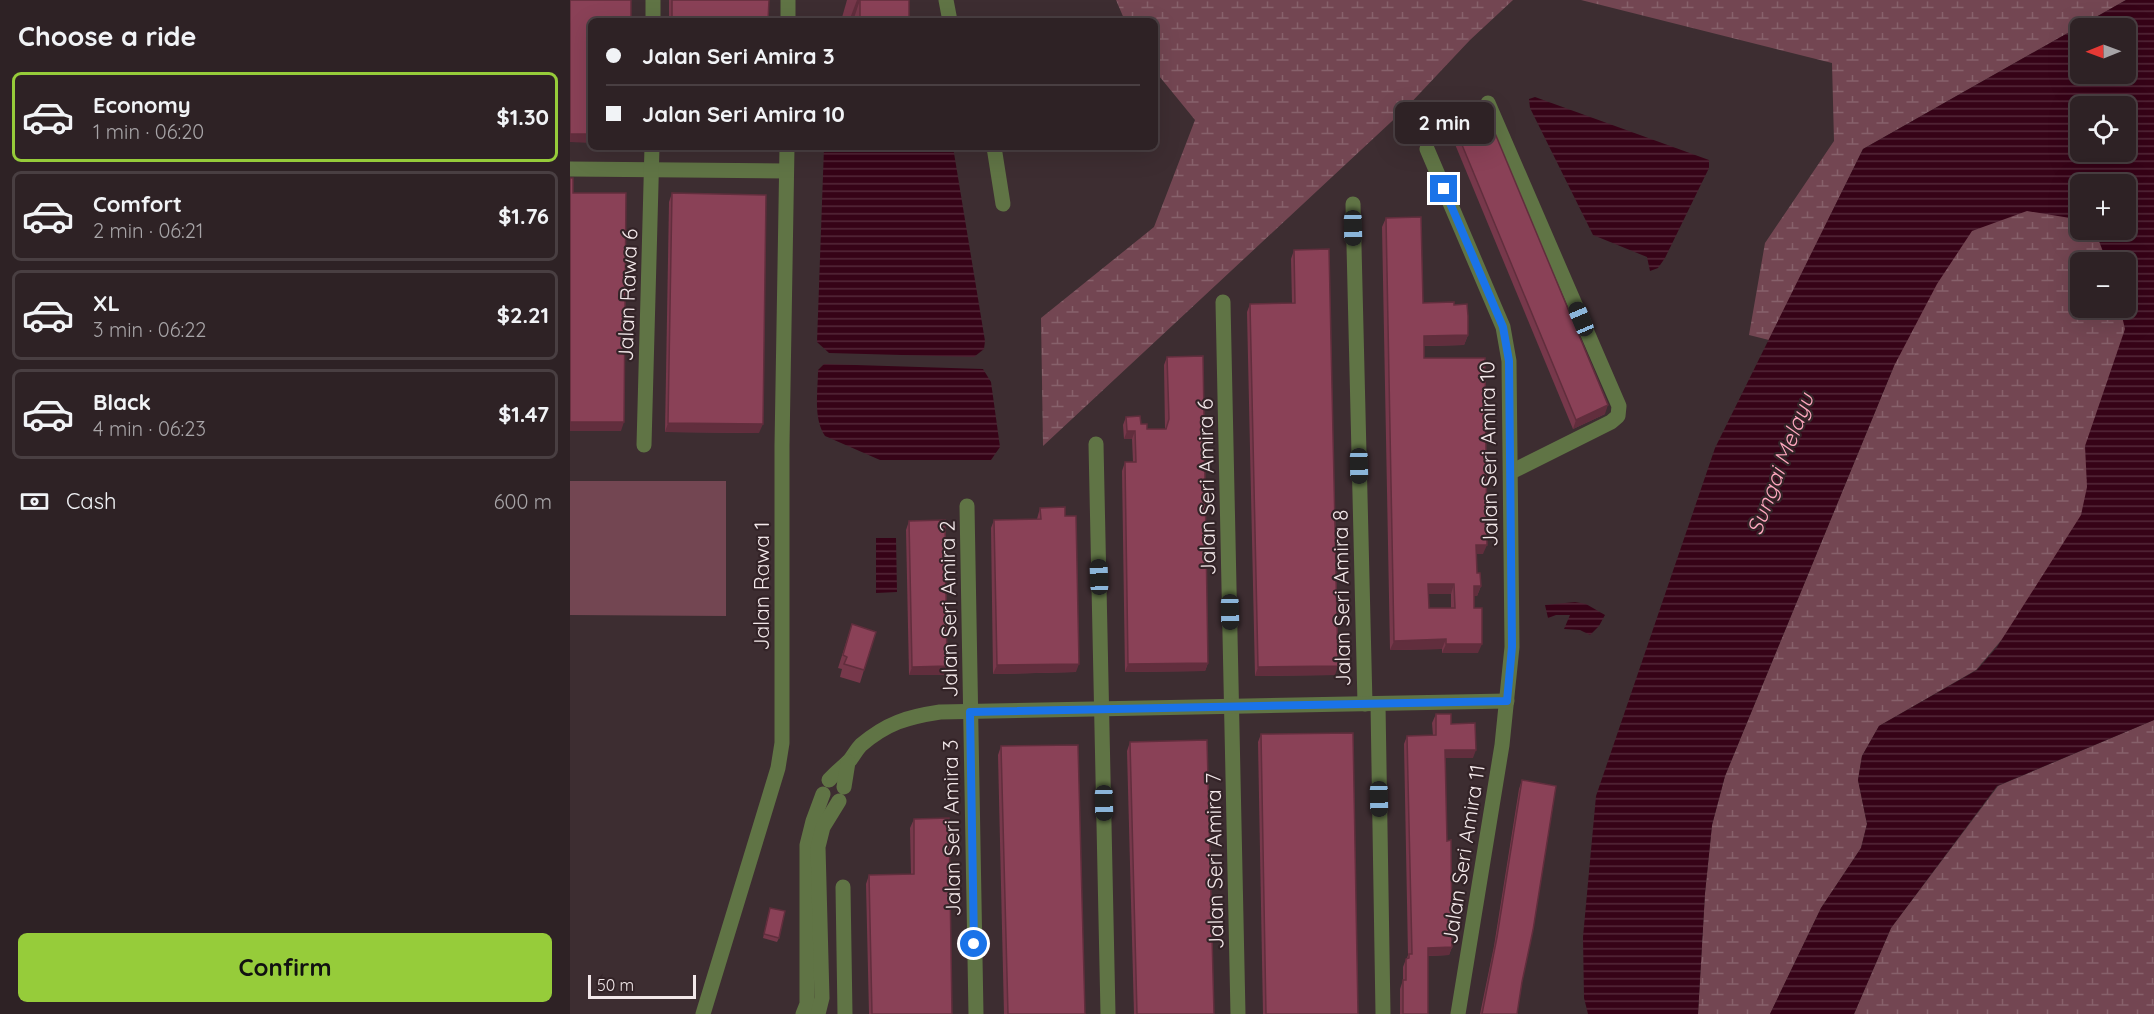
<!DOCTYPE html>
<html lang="en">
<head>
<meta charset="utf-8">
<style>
	:root { --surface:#2e2225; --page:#362a2d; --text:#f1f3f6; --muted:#a7a4a7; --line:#493f42; --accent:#96cc3a }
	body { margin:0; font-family:Quicksand,sans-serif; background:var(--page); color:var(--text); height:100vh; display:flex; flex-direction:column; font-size:22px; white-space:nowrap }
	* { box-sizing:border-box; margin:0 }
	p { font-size:20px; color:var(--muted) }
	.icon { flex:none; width:33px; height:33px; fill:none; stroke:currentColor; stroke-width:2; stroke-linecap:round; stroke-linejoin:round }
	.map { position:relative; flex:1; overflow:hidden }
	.details { display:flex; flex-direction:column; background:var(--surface); width:570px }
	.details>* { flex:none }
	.top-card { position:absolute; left:18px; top:18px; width:570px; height:132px; border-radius:9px; box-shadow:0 6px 24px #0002,0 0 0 2px var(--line); display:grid; align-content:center; height:132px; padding:0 18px; background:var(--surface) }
	.needle { width:39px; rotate:269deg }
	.tools { position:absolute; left:1500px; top:18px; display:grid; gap:12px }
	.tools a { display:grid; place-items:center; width:66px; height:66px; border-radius:9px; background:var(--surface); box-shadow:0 6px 24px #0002,0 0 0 2px var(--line); font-size:30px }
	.scale { position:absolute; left:18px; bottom:15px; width:108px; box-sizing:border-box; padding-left:6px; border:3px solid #f3e8ea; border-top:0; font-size:16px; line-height:21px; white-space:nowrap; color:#f3e8ea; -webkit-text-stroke:4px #332327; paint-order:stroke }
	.end { position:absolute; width:27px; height:27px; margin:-14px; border:8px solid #1a73e8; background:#fff; box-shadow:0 0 0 3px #fff }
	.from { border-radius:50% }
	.bubble { position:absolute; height:42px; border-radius:9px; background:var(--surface); box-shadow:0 6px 24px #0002,0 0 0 2px var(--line); font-size:20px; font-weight:700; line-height:42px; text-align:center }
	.car { position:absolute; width:18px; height:36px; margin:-18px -9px; border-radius:8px; box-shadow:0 0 4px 2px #0007; background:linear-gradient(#222 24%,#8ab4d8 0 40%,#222 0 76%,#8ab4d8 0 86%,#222 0) }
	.top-card b { display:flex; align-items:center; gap:21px; height:57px; font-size:22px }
	.top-card b+b { border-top:2px solid var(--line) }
	.top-card i { width:15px; height:15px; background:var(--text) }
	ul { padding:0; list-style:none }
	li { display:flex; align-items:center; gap:18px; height:90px; margin:0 12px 9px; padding:0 6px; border:3px solid var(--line); border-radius:9px }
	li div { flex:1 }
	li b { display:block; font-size:22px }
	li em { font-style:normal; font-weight:700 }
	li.selected { border-color:var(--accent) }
	li>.icon { width:54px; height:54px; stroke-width:1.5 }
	h2 { padding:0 18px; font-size:27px; line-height:72px }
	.pay { display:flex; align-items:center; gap:15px; height:66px; padding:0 18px; font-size:22px }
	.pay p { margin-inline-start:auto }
	.button { display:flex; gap:12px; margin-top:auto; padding:12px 18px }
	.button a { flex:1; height:69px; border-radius:9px; background:var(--accent); color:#111; font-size:24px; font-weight:700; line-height:69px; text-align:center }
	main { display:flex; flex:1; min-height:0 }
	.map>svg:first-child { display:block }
</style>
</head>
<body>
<main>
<section class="details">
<h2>Choose a ride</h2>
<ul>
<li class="selected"><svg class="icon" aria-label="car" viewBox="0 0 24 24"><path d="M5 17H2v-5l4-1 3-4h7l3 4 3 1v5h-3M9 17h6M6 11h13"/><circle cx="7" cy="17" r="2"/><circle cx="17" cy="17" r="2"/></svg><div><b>Economy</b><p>1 min · 06:20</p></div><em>$1.30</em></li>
<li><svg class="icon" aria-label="car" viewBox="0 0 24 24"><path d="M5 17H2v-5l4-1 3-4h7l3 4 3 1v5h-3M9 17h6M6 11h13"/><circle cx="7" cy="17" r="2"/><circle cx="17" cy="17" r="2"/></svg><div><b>Comfort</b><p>2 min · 06:21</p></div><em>$1.76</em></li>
<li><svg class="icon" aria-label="car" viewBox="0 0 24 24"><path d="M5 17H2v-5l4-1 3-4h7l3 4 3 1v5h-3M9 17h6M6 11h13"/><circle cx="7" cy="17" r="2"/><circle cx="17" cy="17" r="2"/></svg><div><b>XL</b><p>3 min · 06:22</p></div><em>$2.21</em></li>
<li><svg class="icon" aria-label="car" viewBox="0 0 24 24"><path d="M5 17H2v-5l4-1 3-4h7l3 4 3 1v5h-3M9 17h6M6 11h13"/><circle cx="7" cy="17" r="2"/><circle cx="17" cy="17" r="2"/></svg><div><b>Black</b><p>4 min · 06:23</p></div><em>$1.47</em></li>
</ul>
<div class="pay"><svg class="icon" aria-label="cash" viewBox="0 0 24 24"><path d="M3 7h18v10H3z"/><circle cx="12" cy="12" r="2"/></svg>Cash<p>600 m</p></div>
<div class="button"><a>Confirm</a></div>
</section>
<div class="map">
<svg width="1584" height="1014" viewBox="0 0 1584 1014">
	<defs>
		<pattern id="wetland-marsh" width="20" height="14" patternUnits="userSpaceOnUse" patternTransform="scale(1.5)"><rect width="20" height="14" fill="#734652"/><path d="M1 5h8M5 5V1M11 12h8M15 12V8" fill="none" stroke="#87616b"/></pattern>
		<pattern id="water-rules" width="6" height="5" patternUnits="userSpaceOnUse" patternTransform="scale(1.5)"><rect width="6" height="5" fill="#360317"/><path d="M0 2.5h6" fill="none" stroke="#542839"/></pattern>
	</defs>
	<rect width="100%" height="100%" fill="#3d2d31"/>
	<!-- grass -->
	<path fill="#734652" d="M0 481H156V616L0 615Z"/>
	<!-- wetland -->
	<g fill="url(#wetland-marsh)" fill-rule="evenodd">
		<path d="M546 0H943L900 40 835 109 473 446 471 318 584 227 625 120 585 71V21H555Z"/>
		<path d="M1011 0H1556L1293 149 1199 340 1179 335 1195 243 1264 141 1262 63Z"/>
		<path d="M1584 154 1541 511 1406 670 1309 726 1292 756 1288 780 1297 824 1291 848 1251 908 1200 1014H1128L1135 893 1142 825 1155 776 1324 366V350L1408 204 1510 198V230H1556V184ZM1510 262H1556V308H1510Z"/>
		<path d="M1584 720V1014H1284L1321 928 1428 786Z"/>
	</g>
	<!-- water -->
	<g fill="url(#water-rules)" fill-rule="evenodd">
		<path d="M1556 0H1584V720L1427 786 1321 928 1284 1014H1200L1251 908 1291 848 1297 824 1288 780 1292 756 1309 726 1407 670 1427 647 1511 515 1517 487 1515 446 1555 329 1550 308H1556V262H1537L1527 236 1517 230H1556V184H1510V225L1500 218 1457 211 1402 231 1367 284 1324 366 1155 776 1142 825 1135 893 1128 1014H1018L1014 998 1013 937 1026 796 1145 448 1293 149ZM1510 28H1556V74H1510ZM1556 106V152H1510V106Z"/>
		<path d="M965 97 1139 160V168L1095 258 1088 268 1080 271 1077 257 1023 235 960 108 959 99Z"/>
		<path d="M254 147H383L415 341 414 349 404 357 259 353 247 342Z"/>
		<path d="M254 364 413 369 421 382 430 447 421 460H310L255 436C243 418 248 391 248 370Z"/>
		<path d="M306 538H326L327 592 306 593Z"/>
		<path d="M1005 602 1016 604 1035 615 1029 626 1020 635 1010 630 994 629 1000 615H986L978 618 975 605Z"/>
	</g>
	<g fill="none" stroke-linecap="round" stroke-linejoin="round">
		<!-- street -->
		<g stroke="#607445" stroke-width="15">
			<path d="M376 0 380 21"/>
			<path d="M83 21V0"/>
			<path d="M218 21V0"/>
			<path d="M918 103 1049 406 1048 416 1041 422 941 472"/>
			<path d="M424 147 433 204"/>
			<path d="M857 149 933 327 939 361 942 647 932 745 888 1014"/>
			<path d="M0 169 216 171"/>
			<path d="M783 204 795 704"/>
			<path d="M653 302 668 1014"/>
			<path d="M526 444 538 1014"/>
			<path d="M74 445 82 147"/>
			<path d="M397 506 406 1014"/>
			<path d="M808 704 813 1014"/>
			<path d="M259 780C266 772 273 767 280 760 284 755 287 749 291 745 317 723 337 717 370 712L937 701"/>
			<path d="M274 787 278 762"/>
			<path d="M273 887 275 1014"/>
			<path d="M133 1014 208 768 212 743V446L217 147"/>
			<path d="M233 1014 237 1004V845L243 821 253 794"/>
			<path d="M248 1014 252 998 248 847 253 827 269 801"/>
		</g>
	</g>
	<!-- wall -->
	<g fill="#77384b" fill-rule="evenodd">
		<path d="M99 0H199L198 21H99Z"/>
		<path d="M277 0H339V21H271Z"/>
		<path d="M885 128 1035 414 1003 429 882 137Z"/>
		<path d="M102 193 189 433 95 432 99 202Z"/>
		<path d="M816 218 853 303 898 335 894 345 854 346V358L913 554H907V573L911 586 907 596H904V608L908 653H872V649L820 650 812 227ZM858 594H881V608H859Z"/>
		<path d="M724 250 765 675 685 676 677 312 680 304 722 303 721 259Z"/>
		<path d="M597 357 638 663 635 671 555 672 552 471 555 462H563L562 439H554L553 425 556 417 571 424 577 429H595L594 365Z"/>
		<path d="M470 508 506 672 423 674 421 528 424 520 467 519Z"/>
		<path d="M339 521 374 675H339L336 530Z"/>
		<path d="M282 624 294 670 290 683 270 677 272 669 268 668Z"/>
		<path d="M866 714 881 724 903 758H875L877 841 882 947 879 955 858 956V1014H830V989L833 980V967L836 959 837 958 838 955 834 744 837 736H863L862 723Z"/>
		<path d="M691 734 788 1014H693L688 742Z"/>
		<path d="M560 742 644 1014H564L557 751Z"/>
		<path d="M431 746 515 1014H434L428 755Z"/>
		<path d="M952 780V982L947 1014H910L924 946 949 789Z"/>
		<path d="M344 819 382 1014H299L296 884 299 875 341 874 340 828Z"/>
		<path d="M200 908 209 938 207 942 193 938Z"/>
	</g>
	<!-- shaded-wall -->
	<g fill="#612e3d">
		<path d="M287 0H290L283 21H279Z"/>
		<path d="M0 134H21V143L0 142Z"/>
		<path d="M898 335 894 345 850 346 854 336Z"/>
		<path d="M1038 405 1035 414 1003 429 1006 420Z"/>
		<path d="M0 422H54L51 431H0Z"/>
		<path d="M98 423 193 424 189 433 95 432Z"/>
		<path d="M557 431H565L562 439H554Z"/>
		<path d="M906 545H917L913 554H903Z"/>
		<path d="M858 584H884L881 594H855Z"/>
		<path d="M904 586H911L907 596H900Z"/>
		<path d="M876 639 872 649 820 650 824 641Z"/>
		<path d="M876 644H912L908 653H872Z"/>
		<path d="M638 663 635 671 555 672 558 664Z"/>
		<path d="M509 664 506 672 423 674 427 665Z"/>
		<path d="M377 666 374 675H339L342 667Z"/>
		<path d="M768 666 765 675 685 676 688 667Z"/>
		<path d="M875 750H906L903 758H872Z"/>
		<path d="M882 947 879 955 855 956 858 948Z"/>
	</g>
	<!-- building -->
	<g fill="#8a4157" stroke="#612e3d" stroke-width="1.5" fill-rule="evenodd">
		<path d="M0 0H61V21H21V134H0Z"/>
		<path d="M102 0H199L198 21H102Z"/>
		<rect x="290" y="0" width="49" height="21"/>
		<path d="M917 114 1038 405 1006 420 885 128Z"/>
		<path d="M0 178H3V193H56L54 422H0Z"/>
		<path d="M102 193 196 195 193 424 98 423Z"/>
		<path d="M851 217 853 303 884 302V305L897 304 898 316V335L854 336V358H915L917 545H906L907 573H910L911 586H904V608H912V644H876V639L824 641 816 218ZM858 584H884L885 608H859Z"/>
		<path d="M759 249 768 666 688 667 680 304 725 303 724 250Z"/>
		<path d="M633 356 638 663 558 664 555 462H566L565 431H557L556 417 570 416 571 424H577V429H596L599 419 597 357Z"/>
		<path d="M495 507V516H506L509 664 427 665 424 520 471 519 470 508Z"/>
		<path d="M375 520 377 666 342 667 339 521Z"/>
		<path d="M282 624 306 632 294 670 274 664 277 657 273 655Z"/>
		<path d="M866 714H881V724L905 723 906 750H875L877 841 881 840 882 947 858 948V1014H833V980H836V959L839 958V954H842L837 736 866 735Z"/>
		<path d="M783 733 788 1014H696L691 734Z"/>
		<path d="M637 740 644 1014H567L560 742Z"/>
		<path d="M508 745 515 1014H438L431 746Z"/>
		<path d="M952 780 986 786 963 930 952 982 947 1014H912L927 937Z"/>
		<path d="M379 818 382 1014H302L299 875 344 874V819Z"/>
		<path d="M200 908 215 911 209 938 194 934Z"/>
	</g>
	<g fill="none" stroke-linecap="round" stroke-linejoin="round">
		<!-- route -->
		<path stroke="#1a73e8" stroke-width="8" d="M404 944 400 712 937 701 942 647 939 361 933 327 874 189"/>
	</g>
	<g text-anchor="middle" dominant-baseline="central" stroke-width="4.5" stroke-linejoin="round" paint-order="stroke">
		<!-- street labels -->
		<g font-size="21" fill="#f3e8ea" stroke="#332327">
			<text transform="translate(57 295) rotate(-88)">Jalan Rawa 6</text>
			<text transform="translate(918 454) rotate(-91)">Jalan Seri Amira 10</text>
			<text transform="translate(636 487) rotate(-91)">Jalan Seri Amira 6</text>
			<text transform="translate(191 586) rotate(-90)">Jalan Rawa 1</text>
			<text transform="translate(771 598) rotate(-91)">Jalan Seri Amira 8</text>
			<text transform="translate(378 609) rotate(-91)">Jalan Seri Amira 2</text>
			<text transform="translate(381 828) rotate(-91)">Jalan Seri Amira 3</text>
			<text transform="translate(893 854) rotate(-81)">Jalan Seri Amira 11</text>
			<text transform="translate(644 861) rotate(-91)">Jalan Seri Amira 7</text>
		</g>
		<!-- water labels -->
		<g font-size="22" font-style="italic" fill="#fea7be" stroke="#332327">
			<text transform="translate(1210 464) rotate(-69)">Sungai Melayu</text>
		</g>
	</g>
</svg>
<div class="tools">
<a><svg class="needle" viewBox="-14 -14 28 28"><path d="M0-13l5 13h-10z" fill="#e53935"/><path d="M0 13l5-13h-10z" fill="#a7a4a7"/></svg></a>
<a><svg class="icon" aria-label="locate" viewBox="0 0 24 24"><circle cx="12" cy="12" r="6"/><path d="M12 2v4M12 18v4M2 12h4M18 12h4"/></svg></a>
<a>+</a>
<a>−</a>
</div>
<div class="scale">50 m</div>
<i class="end from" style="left:404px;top:944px"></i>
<i class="end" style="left:874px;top:189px"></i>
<div class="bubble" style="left:825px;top:102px;width:99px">2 min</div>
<i class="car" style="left:783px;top:228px;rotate:179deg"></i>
<i class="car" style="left:1011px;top:319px;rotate:337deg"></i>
<i class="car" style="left:789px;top:466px;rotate:179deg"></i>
<i class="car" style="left:529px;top:577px;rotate:358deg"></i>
<i class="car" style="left:660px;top:612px;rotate:179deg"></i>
<i class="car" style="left:809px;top:799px;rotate:179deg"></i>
<i class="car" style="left:534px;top:803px;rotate:179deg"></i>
<div class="top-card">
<b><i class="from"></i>Jalan Seri Amira 3</b>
<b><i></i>Jalan Seri Amira 10</b>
</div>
</div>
</main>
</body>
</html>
